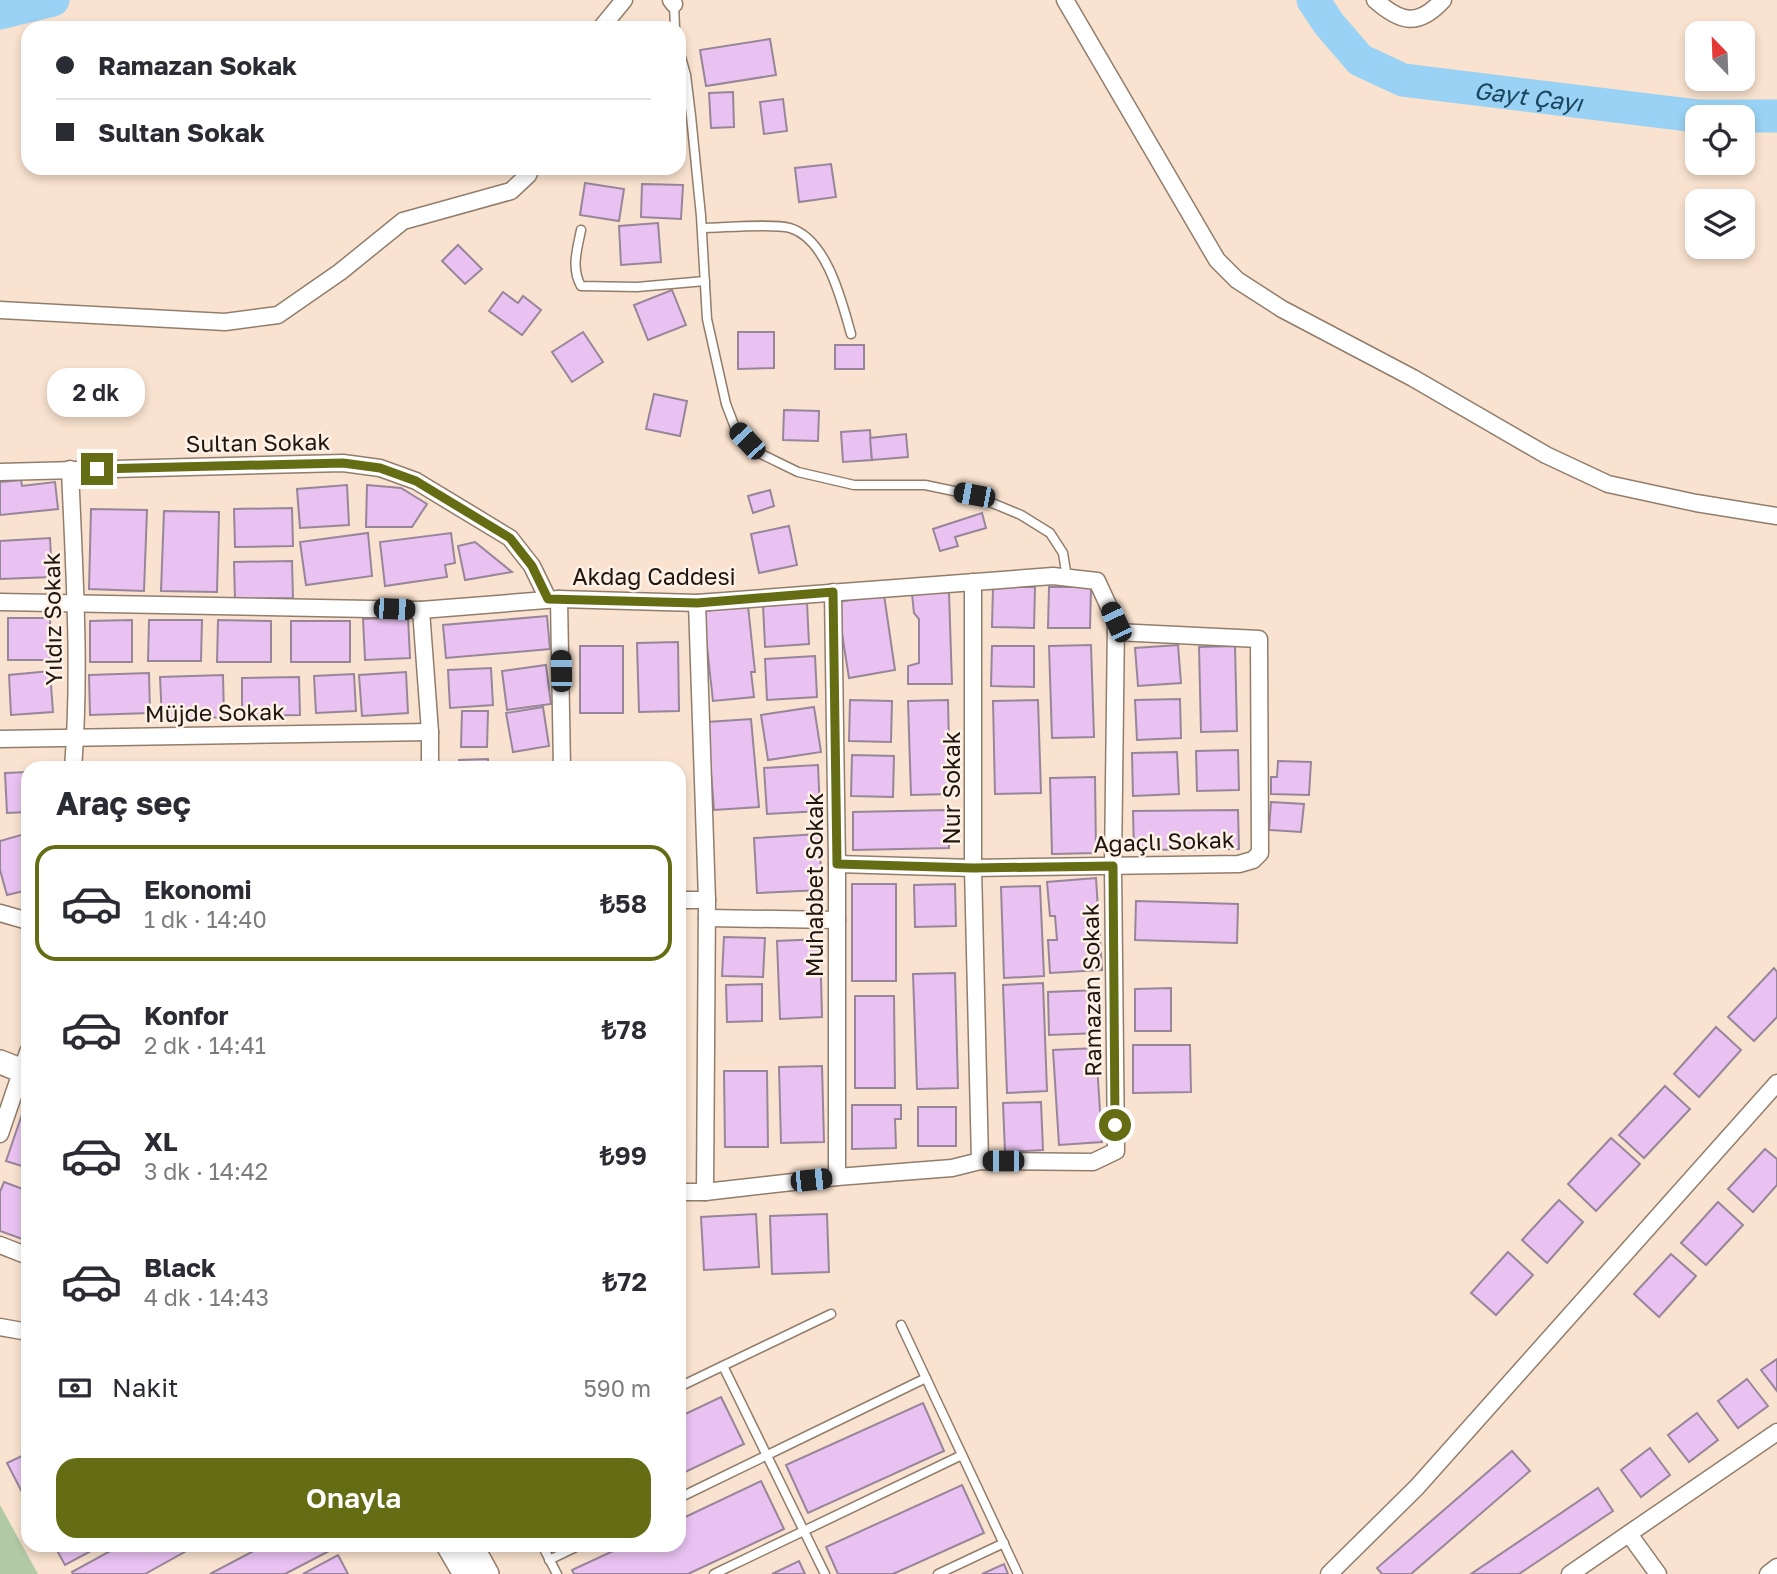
<!DOCTYPE html>
<html lang="tr">
<head>
<meta charset="utf-8">
<style>
	:root { --surface:#fff; --page:#f7f7f7; --text:#2b2b33; --muted:#7c7c81; --line:#e1e1e2; --accent:#646d13 }
	body { margin:0; font-family:"Golos Text",sans-serif; background:var(--page); color:var(--text); height:100vh; display:flex; flex-direction:column; font-size:26px; white-space:nowrap }
	* { box-sizing:border-box; margin:0 }
	p { font-size:23px; color:var(--muted) }
	.icon { flex:none; width:38px; height:38px; fill:none; stroke:currentColor; stroke-width:2; stroke-linecap:round; stroke-linejoin:round }
	.map { position:relative; flex:1; overflow:hidden }
	.drawer { position:absolute; left:21px; top:761px; width:665px; height:791px; display:flex; flex-direction:column; background:var(--surface); border-radius:21px; box-shadow:0 4px 10px #0003 }
	.drawer>* { flex:none }
	.hud { position:absolute; left:21px; top:21px; width:665px; height:154px; border-radius:21px; box-shadow:0 4px 10px #0003; display:grid; align-content:center; height:154px; padding:0 35px; background:var(--surface) }
	.needle { width:46px; rotate:337deg }
	.fabs { position:absolute; left:1685px; top:21px; display:grid; gap:14px }
	.fabs a { display:grid; place-items:center; width:70px; height:70px; border-radius:14px; background:var(--surface); box-shadow:0 4px 10px #0003; font-size:35px }
	.end { position:absolute; width:32px; height:32px; margin:-16px; border:9px solid #646d13; background:#fff; box-shadow:0 0 0 4px #fff }
	.from { border-radius:50% }
	.bubble { position:absolute; height:49px; border-radius:21px; background:var(--surface); box-shadow:0 4px 10px #0003; font-size:23px; font-weight:600; line-height:49px; text-align:center }
	.car { position:absolute; width:21px; height:42px; margin:-21px -10px; border-radius:9px; box-shadow:0 0 5px 2px #0007; background:linear-gradient(#222 24%,#8ab4d8 0 40%,#222 0 76%,#8ab4d8 0 86%,#222 0) }
	.hud b { display:flex; align-items:center; gap:24px; height:66px; font-size:26px }
	.hud b+b { border-top:2px solid var(--line) }
	.hud i { width:18px; height:18px; background:var(--text) }
	ul { padding:0; list-style:none }
	li { display:flex; align-items:center; gap:21px; height:116px; margin:0 14px 10px; padding:0 21px; border:4px solid transparent; border-radius:21px }
	li div { flex:1 }
	li b { display:block; font-size:26px }
	li em { font-style:normal; font-weight:600 }
	li.active { border-color:var(--accent) }
	li>.icon { width:63px; height:63px; stroke-width:1.5 }
	h2 { padding:0 35px; font-size:32px; line-height:84px }
	.pay { display:flex; align-items:center; gap:18px; height:77px; padding:0 35px; font-size:26px }
	.pay p { margin-inline-start:auto }
	.primary-button { display:flex; gap:14px; margin-top:auto; padding:14px 35px }
	.primary-button a { flex:1; height:80px; border-radius:21px; background:var(--accent); color:#fff; font-size:28px; font-weight:600; line-height:80px; text-align:center }
	.map>svg:first-child { display:block }
</style>
</head>
<body>
<div class="map">
<svg width="1777" height="1574" viewBox="0 0 1777 1574">
	<rect width="100%" height="100%" fill="#f9e2cf"/>
	<!-- green -->
	<path fill="#b2c9a6" d="M0 1505 38 1574H0Z"/>
	<g fill="none" stroke-linecap="round" stroke-linejoin="round">
		<!-- river -->
		<g stroke="#99d2f4" stroke-width="33">
			<path id="s1" d="M1313 0 1329 24 1360 60 1403 80 1697 116H1777"/>
			<path d="M0 13 53 0"/>
		</g>
	</g>
	<!-- building -->
	<g fill="#e9c2f1" stroke="#97869a" stroke-width="2">
		<path d="M770 39 776 75 706 86 700 50Z"/>
		<path d="M733 92 734 127 711 128 709 93Z"/>
		<path d="M783 99 787 131 764 134 760 102Z"/>
		<path d="M831 164 836 197 799 202 795 168Z"/>
		<path d="M602 168H664L663 173Z"/>
		<path d="M585 183 624 189 619 221 580 215Z"/>
		<path d="M642 184 683 185 681 219 641 217Z"/>
		<path d="M658 223 661 262 621 265 619 226Z"/>
		<path d="M458 245 482 269 465 284 442 261Z"/>
		<path d="M672 290 686 325 648 340 634 305Z"/>
		<path d="M503 292 518 303 523 296 541 310 522 335 489 311Z"/>
		<path d="M583 332 603 362 572 382 552 352Z"/>
		<path d="M738 332H774V368L738 369Z"/>
		<rect x="835" y="345" width="29" height="24"/>
		<path d="M654 394 687 401 680 436 646 429Z"/>
		<path d="M784 410 819 411 818 441 783 440Z"/>
		<path d="M870 430 872 460 843 462 841 432Z"/>
		<path d="M906 434 908 457 872 460 870 438Z"/>
		<path d="M21 480 22 486 55 482 58 509 0 515V482Z"/>
		<path d="M347 485 349 525 300 528 297 489Z"/>
		<path d="M367 485 401 488 427 504 412 527H366Z"/>
		<path d="M770 490 774 506 753 513 748 496Z"/>
		<path d="M292 508 293 546 235 547 234 509Z"/>
		<path d="M91 509 147 510 144 591 89 589Z"/>
		<path d="M164 511 219 512 217 592 161 591Z"/>
		<path d="M982 513 986 528 955 537 958 546 940 551 933 529Z"/>
		<path d="M789 526 797 565 759 573 751 534Z"/>
		<path d="M368 533 372 576 306 585 300 542Z"/>
		<path d="M451 533 455 563 445 565 447 577 385 586 380 542Z"/>
		<path d="M50 538 52 577 0 579V541Z"/>
		<path d="M475 542 512 572 465 580 458 546Z"/>
		<path d="M292 561 293 598 235 599 234 562Z"/>
		<path d="M993 587H1035L1034 628 992 627Z"/>
		<path d="M1049 587H1091L1090 628H1048Z"/>
		<path d="M949 592 952 684H908V666L919 663V619L914 613 912 594Z"/>
		<path d="M884 595 895 670 849 678 837 602Z"/>
		<path d="M807 603 809 644 765 647 763 605Z"/>
		<path d="M748 606 755 672H751L754 697 713 701 703 611Z"/>
		<path d="M547 616 550 649 446 658 443 625Z"/>
		<path d="M408 617 410 658 365 660 363 619Z"/>
		<rect x="8" y="618" width="42" height="42"/>
		<path d="M132 620V662H90V621Z"/>
		<path d="M149 620H202L201 661H148Z"/>
		<path d="M218 620 271 621V662H217Z"/>
		<rect x="291" y="621" width="59" height="41"/>
		<path d="M678 642 679 711 639 712 637 643Z"/>
		<path d="M1091 645 1094 737 1052 738 1049 646Z"/>
		<path d="M1178 645 1181 683 1138 686 1135 648Z"/>
		<rect x="580" y="646" width="43" height="67"/>
		<path d="M992 646H1034V687L991 686Z"/>
		<path d="M1235 646 1237 731 1201 732 1199 647Z"/>
		<path d="M815 656 817 697 767 700 765 659Z"/>
		<path d="M546 665 551 704 507 710 502 671Z"/>
		<path d="M491 668 493 705 450 708 448 670Z"/>
		<path d="M50 671 53 712 11 715 9 675Z"/>
		<path d="M406 672 408 713 362 716 359 675Z"/>
		<path d="M149 673 150 713 90 715 89 675Z"/>
		<path d="M354 674 356 711 316 713 314 676Z"/>
		<path d="M223 675 224 717 162 720 160 677Z"/>
		<path d="M299 677 300 715 242 716V678Z"/>
		<path d="M1180 699 1181 738 1137 740 1135 700Z"/>
		<path d="M850 700 892 701 891 742 849 741Z"/>
		<path d="M948 700 950 794 911 795 908 701Z"/>
		<path d="M1038 700 1041 793 995 794 993 701Z"/>
		<path d="M543 707 549 746 513 752 506 713Z"/>
		<path d="M814 707 821 752 768 760 761 715Z"/>
		<path d="M462 711H488L487 747H461Z"/>
		<path d="M751 719 759 807 714 810 707 722Z"/>
		<path d="M1238 750 1239 790 1197 791 1196 751Z"/>
		<path d="M1177 752 1179 794 1133 796 1132 753Z"/>
		<path d="M852 755 894 756 893 797 851 796Z"/>
		<path d="M488 759V768H459V760Z"/>
		<path d="M1278 761 1311 762 1309 795 1271 794V777H1277Z"/>
		<path d="M818 765 820 811 767 814 764 768Z"/>
		<path d="M28 772V812L7 813 5 773Z"/>
		<path d="M1095 777 1096 853 1052 854 1050 778Z"/>
		<path d="M1271 802 1304 804 1301 832 1269 830Z"/>
		<path d="M948 810 949 848 853 850V812Z"/>
		<path d="M1238 810 1239 849 1134 850 1133 811Z"/>
		<path d="M28 833V859L22 861 28 890 7 895 0 870V841Z"/>
		<path d="M819 834 822 890 757 893 754 838Z"/>
		<path d="M1096 878 1102 970 1050 973 1048 940H1057L1055 916H1050L1047 882Z"/>
		<rect x="852" y="884" width="44" height="97"/>
		<path d="M955 884 956 926 915 927 914 885Z"/>
		<path d="M1040 886 1044 976 1004 978 1001 887Z"/>
		<path d="M1136 901 1238 904 1237 943 1135 940Z"/>
		<path d="M724 937 765 938 763 977 722 976Z"/>
		<path d="M820 939 822 1017 780 1019 777 941Z"/>
		<path d="M1774 968 1777 972V1017L1754 1041 1728 1017Z"/>
		<path d="M955 973 958 1088 917 1089 913 974Z"/>
		<path d="M1043 983 1047 1091 1007 1093 1003 985Z"/>
		<path d="M762 984V1021L727 1022 726 985Z"/>
		<path d="M1171 988V1031H1135V989Z"/>
		<path d="M1099 990 1100 1033 1049 1035 1048 992Z"/>
		<path d="M855 996H894L895 1088H855Z"/>
		<path d="M1716 1027 1741 1050 1699 1097 1674 1074Z"/>
		<path d="M1133 1045H1190L1191 1092 1133 1093Z"/>
		<path d="M1096 1048 1102 1142 1059 1145 1053 1050Z"/>
		<path d="M822 1066 824 1142 781 1143 779 1067Z"/>
		<path d="M724 1071H767L768 1147H725Z"/>
		<path d="M1665 1086 1690 1109 1644 1158 1619 1135Z"/>
		<rect x="679" y="1093" width="2" height="74"/>
		<path d="M28 1097V1168L6 1161Z"/>
		<path d="M1041 1102 1043 1150 1005 1152 1003 1103Z"/>
		<path d="M852 1105H901V1119H895L896 1148 852 1149Z"/>
		<rect x="918" y="1107" width="38" height="39"/>
		<path d="M1611 1138 1640 1164 1596 1211 1568 1184Z"/>
		<path d="M1765 1149 1777 1159V1185L1753 1212 1728 1189Z"/>
		<path d="M4 1182 28 1191V1241L0 1231V1192Z"/>
		<path d="M1559 1200 1583 1222 1547 1263 1522 1240Z"/>
		<path d="M1718 1202 1743 1225 1706 1265 1681 1243Z"/>
		<path d="M756 1214 759 1267 704 1270 701 1217Z"/>
		<path d="M827 1214 829 1272 772 1274 770 1216Z"/>
		<path d="M679 1218H681L683 1272H679Z"/>
		<path d="M1508 1252 1533 1275 1496 1315 1471 1293Z"/>
		<path d="M1671 1254 1696 1276 1659 1317 1634 1294Z"/>
		<path d="M1777 1359V1391L1761 1370Z"/>
		<path d="M1747 1379 1768 1406 1738 1428 1718 1401Z"/>
		<path d="M721 1397 744 1444 679 1475V1417Z"/>
		<path d="M923 1403 944 1451 808 1513 786 1465Z"/>
		<path d="M1697 1413 1718 1440 1689 1462 1668 1435Z"/>
		<path d="M1650 1448 1670 1475 1641 1497 1621 1470Z"/>
		<path d="M1512 1451 1530 1471 1411 1574H1382L1377 1568Z"/>
		<path d="M28 1453V1499L26 1500 7 1463Z"/>
		<path d="M761 1481 784 1529 688 1574H574L572 1570 626 1545H679V1520Z"/>
		<path d="M962 1485 984 1533 893 1574H838L826 1547Z"/>
		<path d="M1598 1488 1613 1511 1519 1574H1471Z"/>
		<path d="M54 1545H102L65 1565Z"/>
		<path d="M121 1545H197L145 1574H73L72 1572Z"/>
		<path d="M265 1545H328L331 1550 285 1574H210Z"/>
		<path d="M338 1555 348 1574H303Z"/>
		<path d="M799 1561 805 1574H772Z"/>
		<path d="M1004 1564 1008 1574H982Z"/>
	</g>
	<g fill="none" stroke-linecap="round" stroke-linejoin="round">
		<defs>
			<g id="lane">
				<path d="M674 4 675 28"/>
				<path d="M679 50 686 75 691 116 701 216 707 319 726 404 736 430 757 452 798 472 854 485H925L973 495 1021 515 1050 533 1063 553 1067 578"/>
				<path d="M702 228C722 228 772 223 790 228 827 239 842 302 851 334"/>
				<path d="M581 230C577 250 571 268 581 286L637 287 705 281"/>
				<path d="M901 1325 1018 1574"/>
				<path d="M723 1366 825 1574"/>
				<path d="M679 1387 831 1314"/>
				<path d="M679 1498 926 1378"/>
				<path d="M542 1545 557 1574"/>
				<path d="M549 1560 580 1545"/>
				<path d="M714 1574 962 1455"/>
				<path d="M938 1574 1004 1543"/>
			</g>
			<g id="street">
				<path d="M671 0 674 4"/>
				<path d="M1065 0 1217 260 1237 280 1282 309 1413 378 1546 455 1608 484 1696 503 1777 516"/>
				<path d="M1375 0C1401 23 1418 27 1443 0"/>
				<path d="M601 28 624 0"/>
				<path d="M0 310 225 322 278 315 340 272 403 221 511 191 528 175 531 168"/>
				<path d="M70 469C74 568 81 669 73 768"/>
				<path d="M0 472 343 463 380 468 416 481 510 538 532 566 548 599"/>
				<path d="M973 582V868L980 1161"/>
				<path d="M833 592 837 864V1177"/>
				<path d="M559 599 562 768"/>
				<path d="M0 602 421 610 559 599 697 603 1053 576 1097 581 1116 622 1113 866 1116 1151 1093 1162 980 1161 952 1168 837 1177 705 1192H679"/>
				<path d="M697 603 707 900 705 1192"/>
				<path d="M421 610 430 732V768"/>
				<path d="M0 739 430 732"/>
				<path d="M837 864 973 868 1239 864 1253 860 1260 853 1259 639 1116 632"/>
				<path d="M679 900H707"/>
				<path d="M0 913 28 921"/>
				<path d="M707 918 837 920"/>
				<path d="M0 1134 28 1052"/>
				<path d="M0 1245 28 1256"/>
				<path d="M0 1327 28 1332"/>
				<path d="M1629 1534 1658 1574"/>
				<path d="M1329 1574 1417 1487 1777 1083"/>
				<path d="M1570 1574 1777 1432"/>
				<path d="M1768 1574 1777 1567"/>
			</g>
			<g id="secondary">
				<path d="M0 1062 28 1073"/>
				<path d="M448 1545 465 1574"/>
				<path d="M471 1545 487 1574"/>
			</g>
		</defs>
		<!-- lane casing -->
		<use href="#lane" stroke="#917d6c" stroke-width="11"/>
		<!-- street casing -->
		<use href="#street" stroke="#917d6c" stroke-width="19"/>
		<!-- secondary casing -->
		<use href="#secondary" stroke="#917d6c" stroke-width="26"/>
		<!-- lane -->
		<use href="#lane" stroke="#fff" stroke-width="8"/>
		<!-- street -->
		<use href="#street" stroke="#fff" stroke-width="16"/>
		<!-- secondary -->
		<use href="#secondary" stroke="#fff" stroke-width="23"/>
	</g>
	<g fill="none" stroke-linecap="round" stroke-linejoin="round">
		<!-- route -->
		<path stroke="#646d13" stroke-width="9" d="M97 469 343 463 380 468 416 481 510 538 532 566 548 599 697 603 833 592 837 864 973 868 1113 866 1115 1125"/>
	</g>
	<g text-anchor="middle" dominant-baseline="central" stroke-width="5" stroke-linejoin="round" paint-order="stroke">
		<!-- street labels -->
		<g font-size="23" fill="#1e1610" stroke="#fff1e5">
			<text transform="translate(258 442) rotate(-1)">Sultan Sokak</text>
			<text x="654" y="576">Akdağ Caddesi</text>
			<text transform="translate(52 619) rotate(-91)">Yıldız Sokak</text>
			<text transform="translate(215 712) rotate(-1)">Müjde Sokak</text>
			<text transform="translate(951 788) rotate(-90)">Nur Sokak</text>
			<text transform="translate(1164 841) rotate(-2)">Ağaçlı Sokak</text>
			<text transform="translate(814 885) rotate(-90)">Muhabbet Sokak</text>
			<text transform="translate(1091 990) rotate(-91)">Ramazan Sokak</text>
		</g>
		<!-- water labels -->
		<g font-size="24" font-style="italic" fill="#19455d" stroke="#fff1e5">
			<text stroke="none"><textPath href="#s1" startOffset="250">Gayt Çayı</textPath></text>
		</g>
	</g>
</svg>
<div class="fabs">
<a><svg class="needle" viewBox="-14 -14 28 28"><path d="M0-13l5 13h-10z" fill="#e53935"/><path d="M0 13l5-13h-10z" fill="#7c7c81"/></svg></a>
<a><svg class="icon" aria-label="locate" viewBox="0 0 24 24"><circle cx="12" cy="12" r="6"/><path d="M12 2v4M12 18v4M2 12h4M18 12h4"/></svg></a>
<a><svg class="icon" aria-label="layers" viewBox="0 0 24 24"><path d="M12 4l9 5-9 5-9-5zM3 14l9 5 9-5"/></svg></a>
</div>
<i class="end from" style="left:1115px;top:1125px"></i>
<i class="end" style="left:97px;top:469px"></i>
<div class="bubble" style="left:47px;top:368px;width:98px">2 dk</div>
<i class="car" style="left:747px;top:441px;rotate:317deg"></i>
<i class="car" style="left:974px;top:495px;rotate:281deg"></i>
<i class="car" style="left:394px;top:609px;rotate:92deg"></i>
<i class="car" style="left:1116px;top:622px;rotate:335deg"></i>
<i class="car" style="left:561px;top:671px;rotate:359deg"></i>
<i class="car" style="left:1003px;top:1161px;rotate:270deg"></i>
<i class="car" style="left:811px;top:1180px;rotate:84deg"></i>
<div class="hud">
<b><i class="from"></i>Ramazan Sokak</b>
<b><i></i>Sultan Sokak</b>
</div>
<section class="drawer">
<h2>Araç seç</h2>
<ul>
<li class="active"><svg class="icon" aria-label="car" viewBox="0 0 24 24"><path d="M5 17H2v-5l4-1 3-4h7l3 4 3 1v5h-3M9 17h6M6 11h13"/><circle cx="7" cy="17" r="2"/><circle cx="17" cy="17" r="2"/></svg><div><b>Ekonomi</b><p>1 dk · 14:40</p></div><em>₺58</em></li>
<li><svg class="icon" aria-label="car" viewBox="0 0 24 24"><path d="M5 17H2v-5l4-1 3-4h7l3 4 3 1v5h-3M9 17h6M6 11h13"/><circle cx="7" cy="17" r="2"/><circle cx="17" cy="17" r="2"/></svg><div><b>Konfor</b><p>2 dk · 14:41</p></div><em>₺78</em></li>
<li><svg class="icon" aria-label="car" viewBox="0 0 24 24"><path d="M5 17H2v-5l4-1 3-4h7l3 4 3 1v5h-3M9 17h6M6 11h13"/><circle cx="7" cy="17" r="2"/><circle cx="17" cy="17" r="2"/></svg><div><b>XL</b><p>3 dk · 14:42</p></div><em>₺99</em></li>
<li><svg class="icon" aria-label="car" viewBox="0 0 24 24"><path d="M5 17H2v-5l4-1 3-4h7l3 4 3 1v5h-3M9 17h6M6 11h13"/><circle cx="7" cy="17" r="2"/><circle cx="17" cy="17" r="2"/></svg><div><b>Black</b><p>4 dk · 14:43</p></div><em>₺72</em></li>
</ul>
<div class="pay"><svg class="icon" aria-label="cash" viewBox="0 0 24 24"><path d="M3 7h18v10H3z"/><circle cx="12" cy="12" r="2"/></svg>Nakit<p>590 m</p></div>
<div class="primary-button"><a>Onayla</a></div>
</section>
</div>
</body>
</html>
